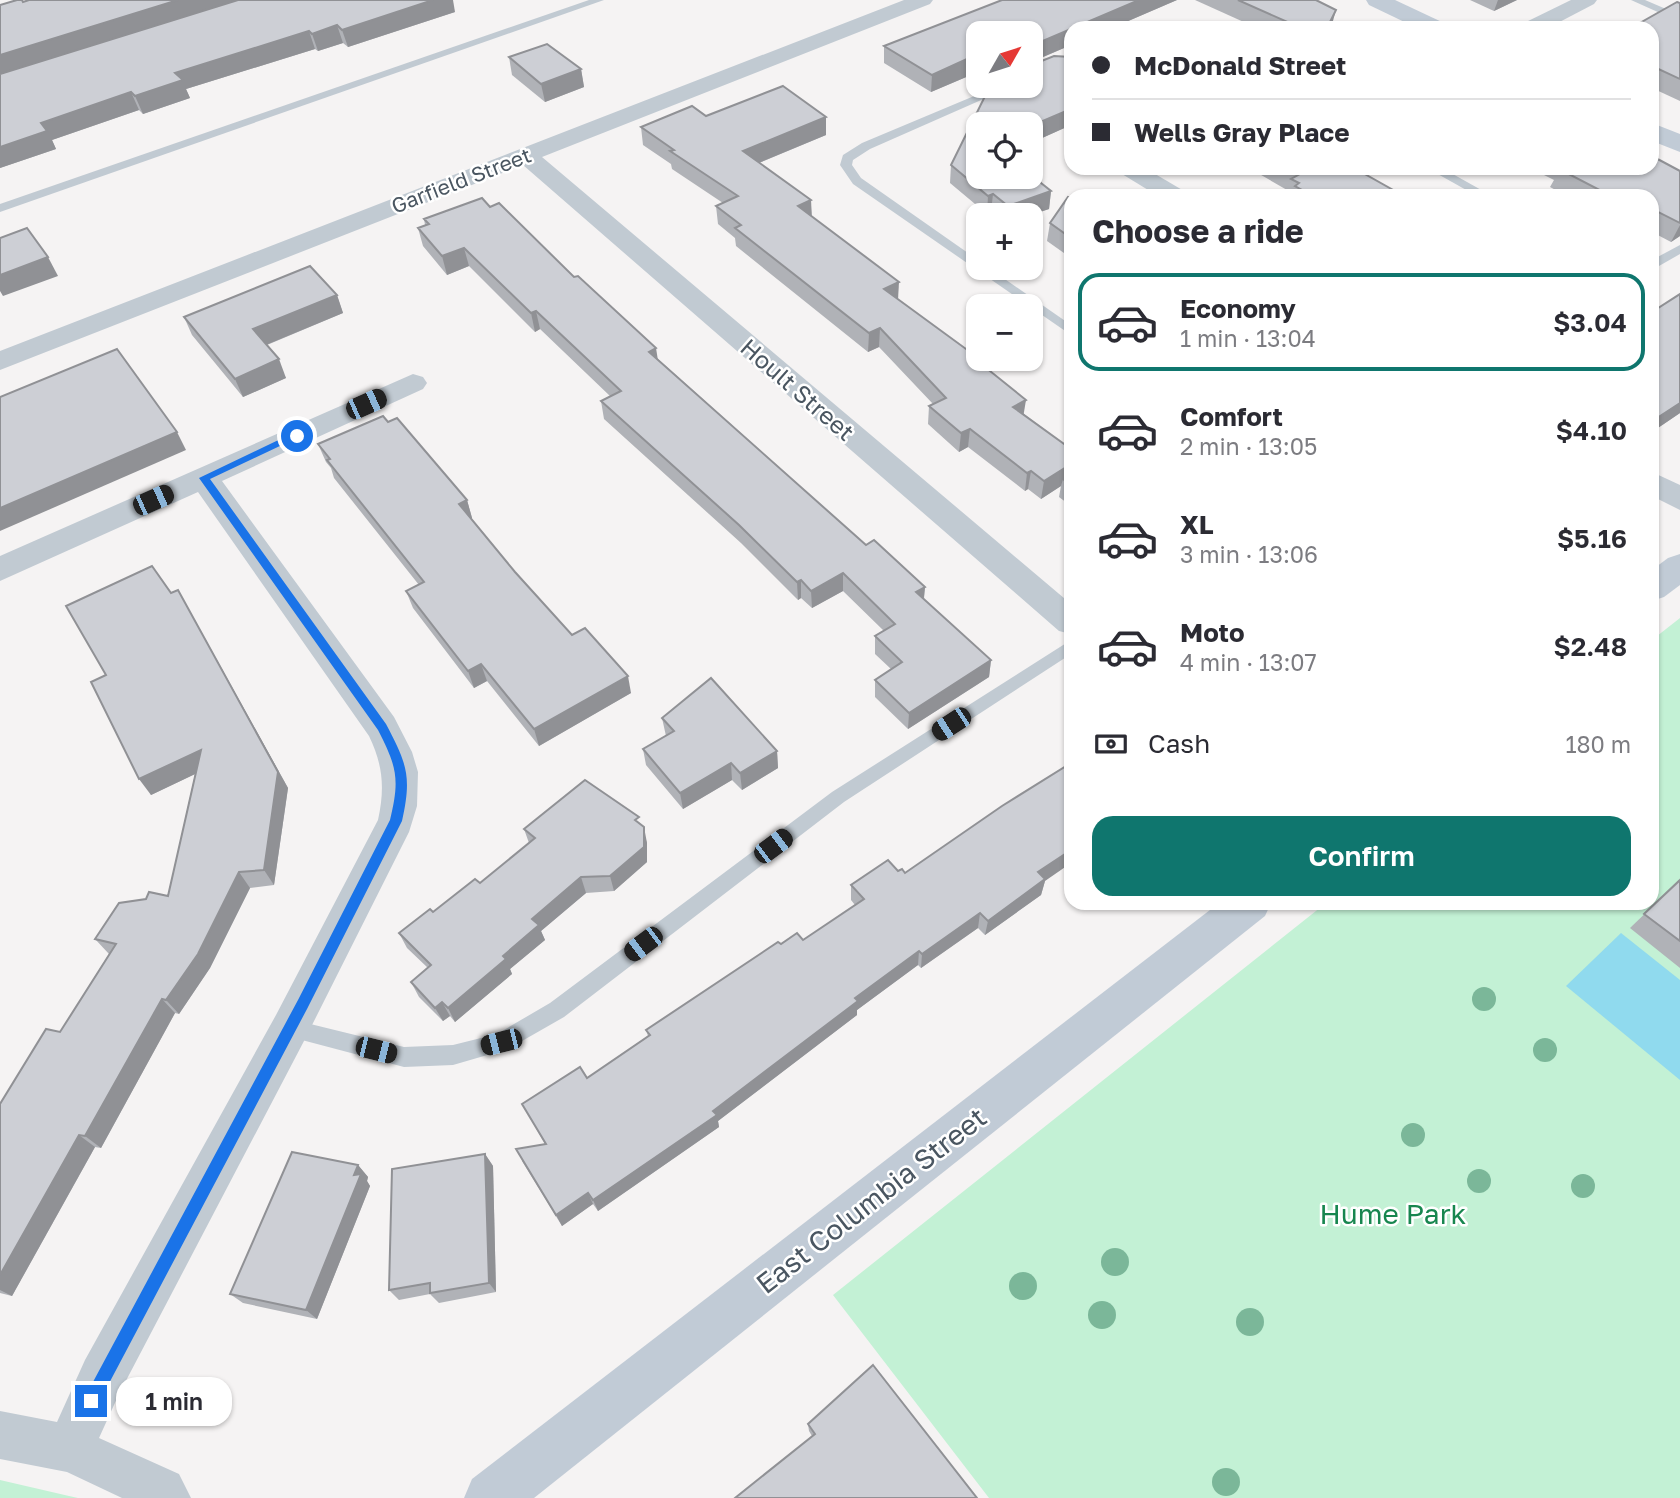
<!DOCTYPE html>
<html lang="en">
<head>
<meta charset="utf-8">
<style>
	:root { --surface:#fff; --page:#f7f7f7; --text:#2b2b33; --muted:#7c7c81; --line:#e1e1e2; --accent:#0f766e }
	body { margin:0; font-family:"Golos Text",sans-serif; background:var(--page); color:var(--text); height:100vh; display:flex; flex-direction:column; font-size:26px; white-space:nowrap }
	* { box-sizing:border-box; margin:0 }
	p { font-size:23px; color:var(--muted) }
	.icon { flex:none; width:38px; height:38px; fill:none; stroke:currentColor; stroke-width:2; stroke-linecap:round; stroke-linejoin:round }
	.map { position:relative; flex:1; overflow:hidden }
	.panel { position:absolute; left:1064px; top:189px; width:595px; height:721px; display:flex; flex-direction:column; background:var(--surface); border-radius:21px; box-shadow:0 2px 5px #0004 }
	.panel>* { flex:none }
	.hud { position:absolute; left:1064px; top:21px; width:595px; height:154px; border-radius:21px; box-shadow:0 2px 5px #0004; display:grid; align-content:center; height:154px; padding:0 28px; background:var(--surface) }
	.needle { width:46px; rotate:51deg }
	.tools { position:absolute; left:966px; top:21px; display:grid; gap:14px }
	.tools a { display:grid; place-items:center; width:77px; height:77px; border-radius:14px; background:var(--surface); box-shadow:0 2px 5px #0004; font-size:35px }
	.end { position:absolute; width:32px; height:32px; margin:-16px; border:9px solid #1a73e8; background:#fff; box-shadow:0 0 0 4px #fff }
	.from { border-radius:50% }
	.bubble { position:absolute; height:49px; border-radius:21px; background:var(--surface); box-shadow:0 2px 5px #0004; font-size:23px; font-weight:600; line-height:49px; text-align:center }
	.car { position:absolute; width:21px; height:42px; margin:-21px -10px; border-radius:9px; box-shadow:0 0 5px 2px #0007; background:linear-gradient(#222 24%,#8ab4d8 0 40%,#222 0 76%,#8ab4d8 0 86%,#222 0) }
	.hud b { display:flex; align-items:center; gap:24px; height:66px; font-size:26px }
	.hud b+b { border-top:2px solid var(--line) }
	.hud i { width:18px; height:18px; background:var(--text) }
	ul { padding:0; list-style:none }
	li { display:flex; align-items:center; gap:21px; height:98px; margin:0 14px 10px; padding:0 14px; border:4px solid transparent; border-radius:21px }
	li div { flex:1 }
	li b { display:block; font-size:26px }
	li em { font-style:normal; font-weight:600 }
	li.selected { border-color:var(--accent) }
	li>.icon { width:63px; height:63px; stroke-width:1.5 }
	h2 { padding:0 28px; font-size:32px; line-height:84px }
	.pay { display:flex; align-items:center; gap:18px; height:77px; padding:0 28px; font-size:26px }
	.pay p { margin-inline-start:auto }
	.button { display:flex; gap:14px; margin-top:auto; padding:14px 28px }
	.button a { flex:1; height:80px; border-radius:21px; background:var(--accent); color:#fff; font-size:28px; font-weight:600; line-height:80px; text-align:center }
	.map>svg:first-child { display:block }
</style>
</head>
<body>
<div class="map">
<svg width="1680" height="1498" viewBox="0 0 1680 1498">
	<rect width="100%" height="100%" fill="#f5f3f3"/>
	<!-- green -->
	<g fill="#c3f1d5">
		<path d="M1680 618V1498H989L833 1295 1326 903H1652V640Z"/>
		<path d="M0 1480 69 1496 78 1498H0Z"/>
	</g>
	<!-- water -->
	<path fill="#90daee" d="M1621 933 1680 980V1080L1566 986Z"/>
	<g fill="none" stroke-linecap="round" stroke-linejoin="round">
		<!-- service -->
		<g fill="#c1cad2" fill-rule="evenodd">
			<path d="M589 0H604L0 212V204Z"/>
			<path d="M1631 0H1645L1680 15V22Z"/>
			<path d="M998 86H1013L870 149 853 160 852 165 861 178 978 260V268H989L1071 325V335L853 184 840 165 843 155 862 143Z"/>
			<path d="M1427 168H1442L1492 196H1477Z"/>
			<path d="M1680 245V254L1652 270V260Z"/>
			<path d="M1071 640V654L844 802 564 1017 508 1049 453 1065 404 1067 283 1035 280 1028 283 1021 290 1019 404 1047 453 1045 497 1034 550 1003 832 792Z"/>
		</g>
		<!-- minor -->
		<g fill="#c1cad2" fill-rule="evenodd">
			<path d="M904 0H933L930 4 542 157 1071 604V634L1059 631 523 165 0 370V351Z"/>
			<path d="M1571 0H1597L1594 4 1548 28H1521L1524 23Z"/>
			<path d="M1119 168H1145L1184 191 1187 196H1158L1122 174Z"/>
			<path d="M413 374 423 377 427 383 423 389 222 481 394 717 412 752 418 772 417 806 409 832 304 1041 119 1394 99 1438 179 1474 191 1498H122L67 1472 0 1459V1411L57 1422 85 1360 276 1015 378 820C385 788 383 765 369 736L198 492 0 581V556Z"/>
			<path d="M1652 472 1680 485V510L1652 496Z"/>
		</g>
		<!-- secondary -->
		<g fill="#c1cbd6" fill-rule="evenodd">
			<path d="M1366 0H1395L1444 23 1448 28H1417L1369 5Z"/>
			<path d="M1652 123 1680 134V152L1652 141Z"/>
			<path d="M1680 554V585L1664 597 1652 601V570L1668 558Z"/>
			<path d="M1219 903H1271L1265 916 534 1498H464L472 1479Z"/>
		</g>
	</g>
	<!-- trees -->
	<g fill="#7bb799">
		<circle cx="1484" cy="999" r="12"/>
		<circle cx="1545" cy="1050" r="12"/>
		<circle cx="1413" cy="1135" r="12"/>
		<circle cx="1479" cy="1181" r="12"/>
		<circle cx="1583" cy="1186" r="12"/>
		<circle cx="1115" cy="1262" r="14"/>
		<circle cx="1023" cy="1286" r="14"/>
		<circle cx="1102" cy="1315" r="14"/>
		<circle cx="1250" cy="1322" r="14"/>
		<circle cx="1226" cy="1482" r="14"/>
	</g>
	<!-- wall -->
	<g fill="#b0b2b7">
		<path d="M1002 0H1177L1112 28H1071V45L1032 62 1034 64 1054 56 1071 57V125L1031 143V124H978V177H1031V175L1051 191 1049 209 1031 215H995L991 212 987 214 950 183 951 165 990 86H1031V33H978V72L931 92 884 63V46Z"/>
		<path d="M1195 0H1316L1331 28H1257Z"/>
		<path d="M1470 0H1517L1494 11Z"/>
		<path d="M23 2 455 12 348 47 343 43 318 51 315 49 186 89 190 98 143 114 139 110 52 140 56 149 0 168Z"/>
		<path d="M1680 3V101L1652 88V28Z"/>
		<path d="M509 57 581 69 584 87 545 102 512 75Z"/>
		<path d="M706 116 826 135 759 163 812 216 899 300 977 357V360L1024 414 1071 449V506L1059 497 1061 486 1041 499 1028 489 1025 491 968 447 959 452 928 424 929 406 933 404 879 347 868 352 736 246 735 238 718 224 716 206 723 203 672 169 671 164 643 145 641 127Z"/>
		<path d="M1249 168H1354L1402 195 1401 196H1286L1287 190Z"/>
		<path d="M1530 168H1652L1680 171V236L1671 242 1652 232V196H1567L1550 187 1554 180Z"/>
		<path d="M1071 198V258L1047 241 1050 223Z"/>
		<path d="M490 207 658 359 866 545 925 587 924 599 991 660 989 677 908 729 875 697V680L891 669 875 654V636L884 631 843 591 812 608 801 598 798 600 741 543 604 419 601 401 610 396 540 329 535 332 469 266 447 275 423 246 418 228 425 225 424 219Z"/>
		<path d="M1680 294V413L1652 432V312Z"/>
		<path d="M337 295 343 313 267 345 286 378 243 397 192 335 184 317Z"/>
		<path d="M388 422 467 500 472 518H471L515 572 572 635 631 693 539 746 487 681 474 688 413 608 406 591 419 585 334 478 331 468 326 462 318 444Z"/>
		<path d="M171 593 188 608 288 788 274 885 250 888 210 968 179 1014 175 1013 101 1148 95 1147 12 1296 0 1293V1104L60 1032 109 954 95 939 168 896 195 774 151 795 106 675Z"/>
		<path d="M662 718 777 751 778 768 742 790 732 780 683 809 646 765 643 749 666 736Z"/>
		<path d="M641 825 647 843V862L614 891 586 893 541 931 545 940 510 969 512 974 455 1022 450 1016 443 1021 419 997 411 982 428 968 407 948 399 933 480 883 529 843 524 829Z"/>
		<path d="M898 871 905 873 1045 881 1041 895 985 935 978 928 921 968 918 965 857 1010V1015L718 1121 719 1127 598 1211 593 1204 562 1226 522 1161 545 1144 522 1104 587 1078 648 1036 646 1030 781 944 803 940 855 905 851 900V885Z"/>
		<path d="M1680 880V968L1630 928Z"/>
		<path d="M485 1154 493 1166 496 1292 439 1303 430 1294 399 1300 389 1290Z"/>
		<path d="M358 1165 368 1177 367 1181 370 1186 317 1319 243 1303 230 1294Z"/>
		<path d="M808 1424 977 1498 812 1436 809 1431Z"/>
	</g>
	<!-- shaded-wall -->
	<g fill="#909195">
		<path d="M178 0H241L0 75V55Z"/>
		<path d="M433 0H453L455 12 348 47 342 30Z"/>
		<path d="M1139 0H1177L1112 28H1073Z"/>
		<path d="M1498 0H1517L1494 11Z"/>
		<path d="M1336 10 1331 28H1327Z"/>
		<path d="M337 25 343 43 318 51 312 34Z"/>
		<path d="M1071 29V45L1031 62V46Z"/>
		<path d="M309 31 315 49 186 89 190 98 143 114 135 96 175 73Z"/>
		<path d="M978 54V72L931 92 932 75Z"/>
		<path d="M581 69 584 87 545 102 541 84Z"/>
		<path d="M131 92 139 110 52 140 56 149 0 168V147L41 123Z"/>
		<path d="M1071 109V125L1031 143V126Z"/>
		<path d="M826 117V135L744 169 743 151Z"/>
		<path d="M1051 191 1049 209 1031 215H1007L1008 206Z"/>
		<path d="M993 194 991 212 987 214 988 196Z"/>
		<path d="M811 200 812 218 798 206Z"/>
		<path d="M1680 225V236L1671 242Z"/>
		<path d="M464 248 469 266 447 275 442 256Z"/>
		<path d="M48 257 58 276 3 296 0 291V275Z"/>
		<path d="M899 282 898 300 884 289Z"/>
		<path d="M337 295 343 313 261 347 253 329Z"/>
		<path d="M536 311 540 329 535 332 531 313Z"/>
		<path d="M880 328 879 347 868 352 869 333Z"/>
		<path d="M656 348 659 367 649 352Z"/>
		<path d="M279 359 286 378 243 397 235 379Z"/>
		<path d="M1026 400 1023 418 1013 407Z"/>
		<path d="M1680 403V413L1652 432V427L1657 418Z"/>
		<path d="M970 429 968 447 959 452 961 433Z"/>
		<path d="M177 432 186 450 0 531V508Z"/>
		<path d="M1071 464V480L1063 479 1061 486 1041 499 1044 481Z"/>
		<path d="M1031 471 1028 489 1025 491 1027 473Z"/>
		<path d="M467 500 472 518 464 522 459 504Z"/>
		<path d="M843 573V591L812 608 811 591Z"/>
		<path d="M801 580V598L798 600 797 582Z"/>
		<path d="M925 587 923 605 916 592Z"/>
		<path d="M188 608 288 788 274 885 264 870Z"/>
		<path d="M991 660 989 677 908 729 909 713Z"/>
		<path d="M481 664 487 681 474 688 468 671Z"/>
		<path d="M628 676 631 693 539 746 534 729Z"/>
		<path d="M201 750 212 766 151 795 139 779Z"/>
		<path d="M777 751 778 768 742 790 740 773Z"/>
		<path d="M731 763 732 780 683 809 680 793Z"/>
		<path d="M644 827 647 843V862L614 891 610 876Z"/>
		<path d="M1071 850V863L1045 881 1041 895 985 935 988 921 1038 872Z"/>
		<path d="M239 872 250 888 210 968 179 1014 166 1000Z"/>
		<path d="M581 877 586 893 541 931 545 940 510 969 512 974 455 1022 448 1008 503 956 532 919Z"/>
		<path d="M980 913 978 928 921 968 922 954Z"/>
		<path d="M919 951 918 965 857 1010V1015L718 1121 719 1127 598 1211 593 1200 713 1111 855 998Z"/>
		<path d="M162 999 175 1013 101 1148 85 1136Z"/>
		<path d="M442 1002 450 1016 443 1021 435 1008Z"/>
		<path d="M79 1135 95 1147 12 1296 0 1290V1275Z"/>
		<path d="M485 1154 493 1166 496 1292 489 1283Z"/>
		<path d="M358 1165 368 1177 367 1181 370 1186 317 1319 306 1310Z"/>
		<path d="M588 1193 593 1204 562 1226 556 1215Z"/>
	</g>
	<!-- building -->
	<g fill="#cdcfd5" stroke="#909195" stroke-width="2">
		<path d="M17 0H22L23 2 29 0H178L0 55V5Z"/>
		<path d="M238 0H433L342 30 337 25 312 34 309 31 175 73 183 80 135 96 131 92 41 123 47 131 0 147V74Z"/>
		<path d="M1002 0H1139L1031 46V33H978V54L932 75 884 46Z"/>
		<path d="M1238 0H1316L1336 10 1327 28H1301Z"/>
		<path d="M1677 2 1680 3V79L1652 66V28H1631Z"/>
		<path d="M547 44 581 69 541 84 509 57Z"/>
		<path d="M1054 56 1071 57V109L1031 126V124H978V177H1031V175L1051 191 1008 206 993 194 988 196 951 165 990 86H1031V61L1034 64Z"/>
		<path d="M783 86 826 117 743 151 811 200 798 206 899 282 884 289 977 357 975 359 1026 400 1013 407 1071 449V464L1044 481 1031 471 1027 473 970 429 961 433 929 406 946 398 880 328 869 333 735 228 741 225 716 206 738 196 670 151 674 150 641 127 692 106 706 116Z"/>
		<path d="M1652 156 1680 171V223L1652 209V196H1611L1559 169 1560 168H1652Z"/>
		<path d="M1285 168H1354L1402 195 1399 196H1313L1295 186 1299 183 1291 179 1298 175Z"/>
		<path d="M1068 197 1071 198V238L1050 223Z"/>
		<path d="M482 198 490 207 499 203 574 277 578 276 656 348 649 352 866 545 874 540 925 587 916 592 991 660 909 713 875 680 902 662 875 636 895 624 843 573 811 591 801 580 797 582 739 525 601 401 621 391 536 311 531 313 464 248 442 256 418 228 429 224 424 219Z"/>
		<path d="M27 228 48 257 0 275V238Z"/>
		<path d="M310 266 337 295 253 329 279 359 235 379 184 317Z"/>
		<path d="M1680 294V403L1657 418 1652 415V312Z"/>
		<path d="M117 349 177 432 0 508V397Z"/>
		<path d="M383 416 388 422 397 418 467 500 459 504 515 572 572 635 585 628 628 676 534 729 481 664 468 671 406 591 424 582 327 460 330 459 318 444Z"/>
		<path d="M1071 474V486L1063 479Z"/>
		<path d="M152 566 171 593 178 590 278 772 264 870 239 872 198 954 166 1000 162 999 85 1136 79 1135 0 1275V1104L46 1029 60 1032 116 944 95 939 119 903 146 899 149 892 168 896 201 750 139 779 91 682 106 675 66 606Z"/>
		<path d="M711 678 777 751 740 773 731 763 680 793 643 749 674 731 662 718Z"/>
		<path d="M1071 763V850L1038 872 1045 879 988 921 980 913 922 954 919 951 855 998 858 1001 713 1111 717 1115 593 1200 588 1193 556 1215 516 1149 546 1144 522 1104 580 1067 587 1078 650 1035 646 1030 778 942 781 944 797 933 803 940 864 899 851 885 888 860 898 871 902 869 905 873 1002 806Z"/>
		<path d="M585 780 639 817 635 820 644 827V847L610 876 581 877 532 919 539 925 503 956 506 959 448 1008 442 1002 435 1008 411 982 431 965 399 933 430 909 433 912 475 879 480 883 535 838 524 829Z"/>
		<path d="M1680 880V941L1644 914Z"/>
		<path d="M292 1152 358 1165 354 1175 361 1174 306 1310 230 1294Z"/>
		<path d="M485 1154 489 1283 430 1293V1283L389 1290 392 1169Z"/>
		<path d="M873 1365 977 1498H735L815 1434 808 1424Z"/>
	</g>
	<!-- route -->
	<path fill="#1a73e8" d="M293 433 301 436 210 479 386 724C407 764 412 776 402 821L307 1009 97 1406 91 1409 86 1406 84 1401 86 1395 298 1000 390 820C400 779 397 767 378 730L199 478Z"/>
	<g text-anchor="middle" dominant-baseline="central" stroke-width="5" stroke-linejoin="round" paint-order="stroke">
		<!-- far-street labels -->
		<g font-size="21" fill="#4a5661" stroke="#fff">
			<text transform="translate(461 180) rotate(-21)">Garfield Street</text>
		</g>
		<!-- street labels -->
		<g font-size="24" fill="#4a5661" stroke="#fff">
			<text transform="translate(798 389) rotate(41)">Hoult Street</text>
		</g>
		<!-- near-street labels -->
		<g font-size="28" fill="#4a5661" stroke="#fff">
			<text transform="translate(871 1200) rotate(-38)">East Columbia Street</text>
		</g>
		<!-- near-park labels -->
		<g font-size="28" fill="#17864f" stroke="#fff">
			<text x="1393" y="1213">Hume Park</text>
		</g>
	</g>
</svg>
<div class="tools">
<a><svg class="needle" viewBox="-14 -14 28 28"><path d="M0-13l5 13h-10z" fill="#e53935"/><path d="M0 13l5-13h-10z" fill="#7c7c81"/></svg></a>
<a><svg class="icon" aria-label="locate" viewBox="0 0 24 24"><circle cx="12" cy="12" r="6"/><path d="M12 2v4M12 18v4M2 12h4M18 12h4"/></svg></a>
<a>+</a>
<a>−</a>
</div>
<i class="end from" style="left:297px;top:436px"></i>
<i class="end" style="left:91px;top:1401px"></i>
<div class="bubble" style="left:116px;top:1377px;width:116px">1 min</div>
<i class="car" style="left:366px;top:404px;rotate:66deg"></i>
<i class="car" style="left:153px;top:500px;rotate:66deg"></i>
<i class="car" style="left:951px;top:724px;rotate:237deg"></i>
<i class="car" style="left:773px;top:846px;rotate:53deg"></i>
<i class="car" style="left:643px;top:944px;rotate:233deg"></i>
<i class="car" style="left:501px;top:1042px;rotate:256deg"></i>
<i class="car" style="left:376px;top:1050px;rotate:104deg"></i>
<div class="hud">
<b><i class="from"></i>McDonald Street</b>
<b><i></i>Wells Gray Place</b>
</div>
<section class="panel">
<h2>Choose a ride</h2>
<ul>
<li class="selected"><svg class="icon" aria-label="car" viewBox="0 0 24 24"><path d="M5 17H2v-5l4-1 3-4h7l3 4 3 1v5h-3M9 17h6M6 11h13"/><circle cx="7" cy="17" r="2"/><circle cx="17" cy="17" r="2"/></svg><div><b>Economy</b><p>1 min · 13:04</p></div><em>$3.04</em></li>
<li><svg class="icon" aria-label="car" viewBox="0 0 24 24"><path d="M5 17H2v-5l4-1 3-4h7l3 4 3 1v5h-3M9 17h6M6 11h13"/><circle cx="7" cy="17" r="2"/><circle cx="17" cy="17" r="2"/></svg><div><b>Comfort</b><p>2 min · 13:05</p></div><em>$4.10</em></li>
<li><svg class="icon" aria-label="car" viewBox="0 0 24 24"><path d="M5 17H2v-5l4-1 3-4h7l3 4 3 1v5h-3M9 17h6M6 11h13"/><circle cx="7" cy="17" r="2"/><circle cx="17" cy="17" r="2"/></svg><div><b>XL</b><p>3 min · 13:06</p></div><em>$5.16</em></li>
<li><svg class="icon" aria-label="car" viewBox="0 0 24 24"><path d="M5 17H2v-5l4-1 3-4h7l3 4 3 1v5h-3M9 17h6M6 11h13"/><circle cx="7" cy="17" r="2"/><circle cx="17" cy="17" r="2"/></svg><div><b>Moto</b><p>4 min · 13:07</p></div><em>$2.48</em></li>
</ul>
<div class="pay"><svg class="icon" aria-label="cash" viewBox="0 0 24 24"><path d="M3 7h18v10H3z"/><circle cx="12" cy="12" r="2"/></svg>Cash<p>180 m</p></div>
<div class="button"><a>Confirm</a></div>
</section>
</div>
</body>
</html>
